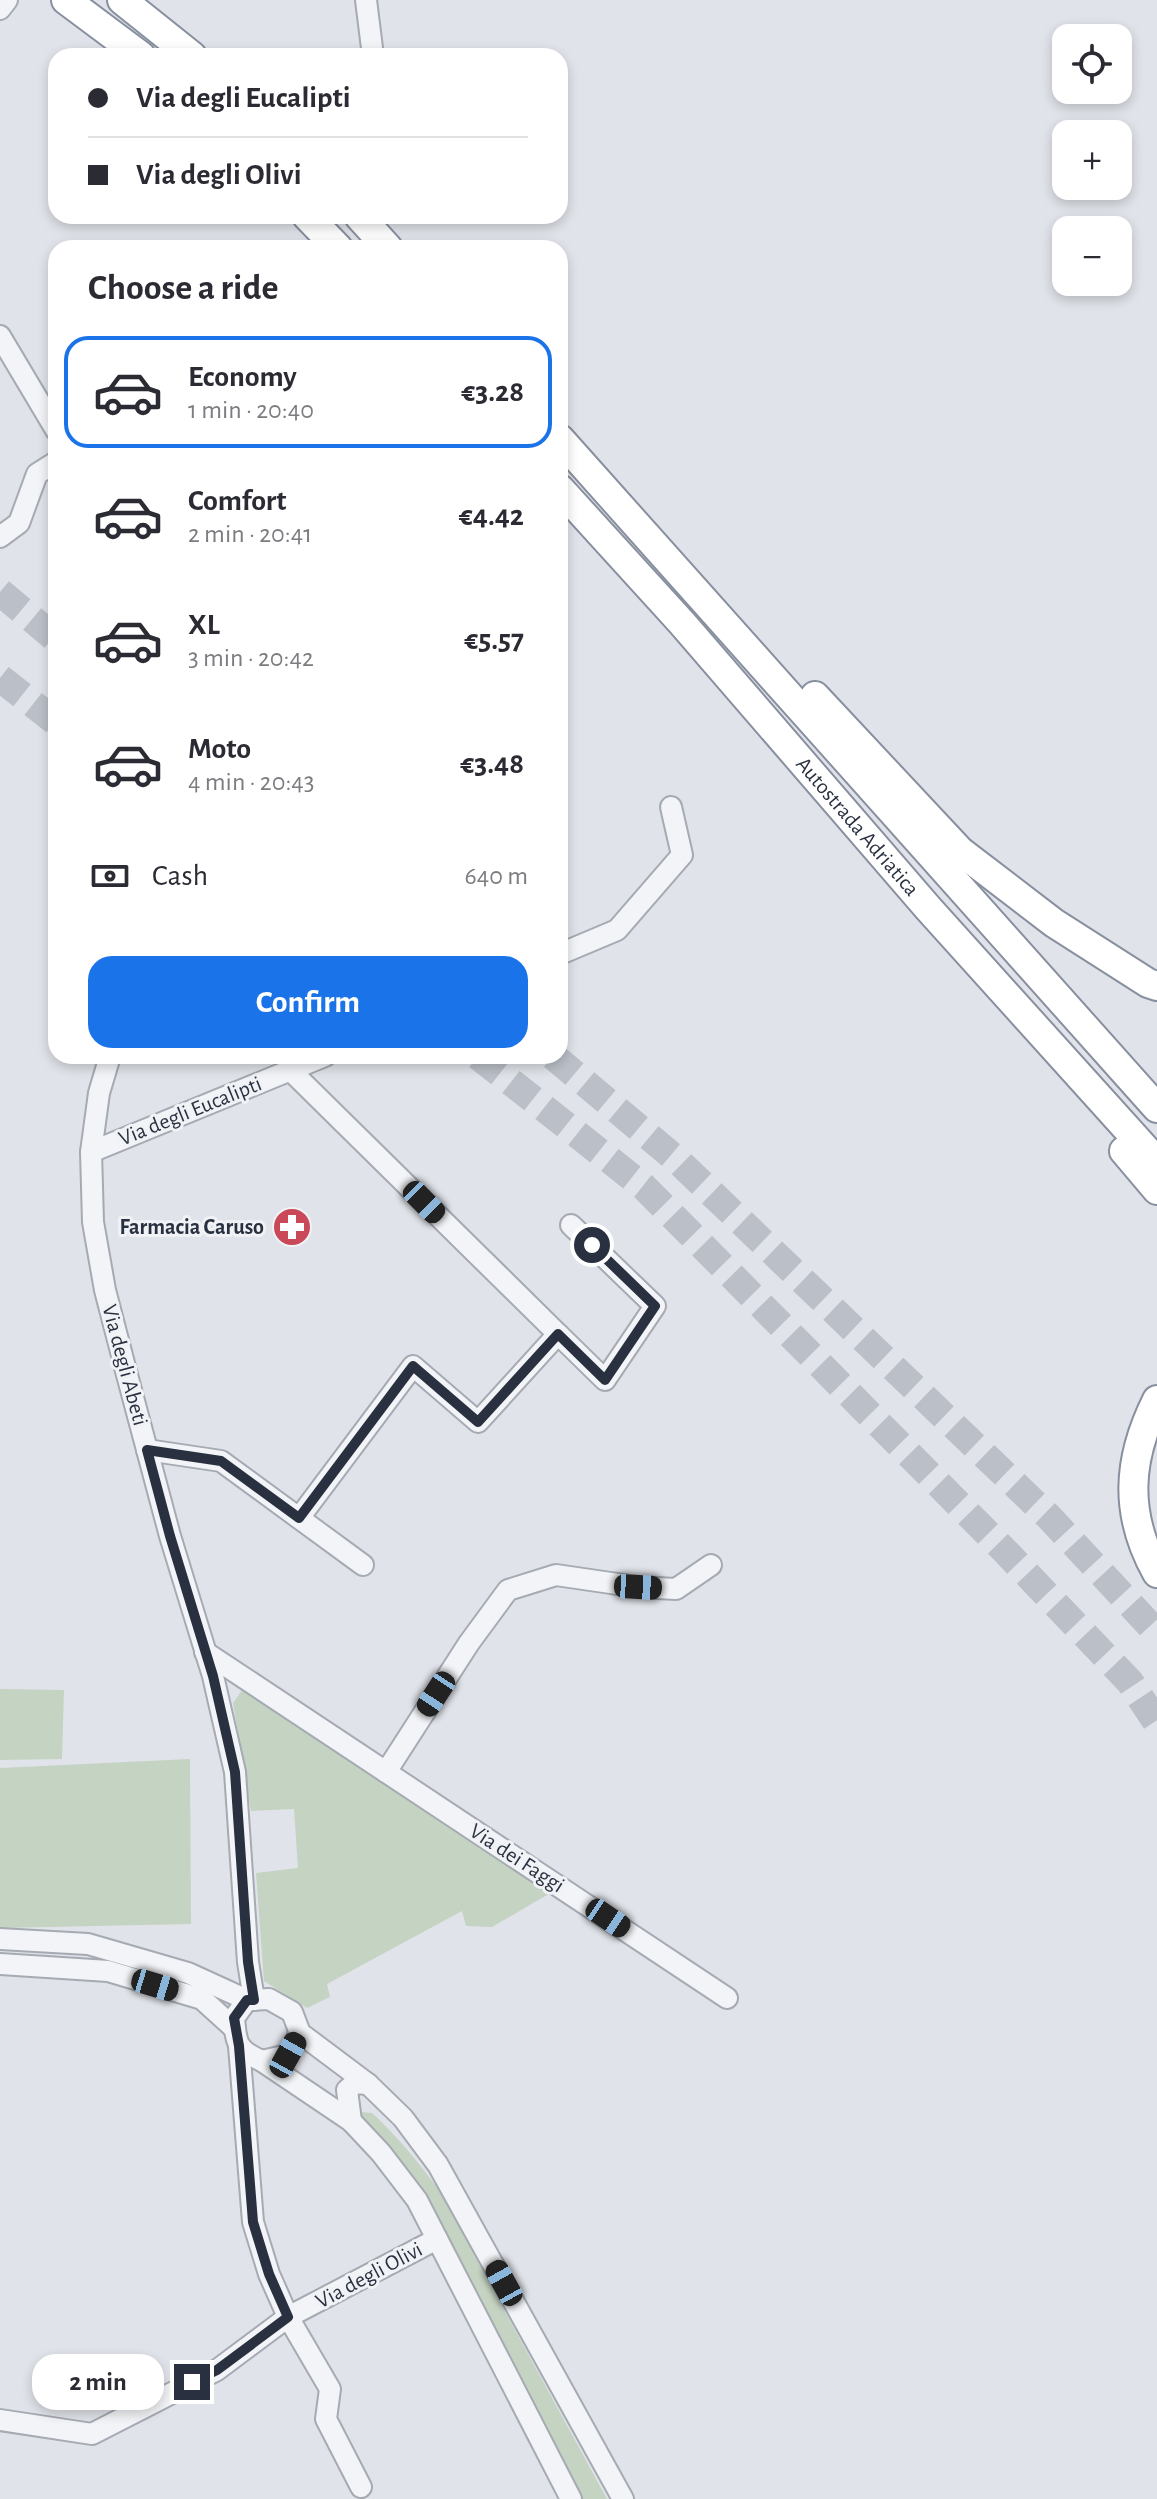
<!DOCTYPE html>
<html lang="en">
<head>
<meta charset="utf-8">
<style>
	:root { --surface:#fff; --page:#f2f2f3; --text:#2b2b33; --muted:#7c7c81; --line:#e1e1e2; --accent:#1a73e8 }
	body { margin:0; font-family:"Alegreya Sans",sans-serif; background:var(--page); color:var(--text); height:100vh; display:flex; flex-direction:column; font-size:30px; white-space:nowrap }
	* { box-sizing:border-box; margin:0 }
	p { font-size:26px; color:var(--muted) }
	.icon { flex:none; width:44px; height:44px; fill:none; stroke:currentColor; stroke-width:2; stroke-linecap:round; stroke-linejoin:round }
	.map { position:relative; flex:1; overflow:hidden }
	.panel { position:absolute; left:48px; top:240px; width:520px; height:824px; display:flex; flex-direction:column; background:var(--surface); border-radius:24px; box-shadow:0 4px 12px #0003 }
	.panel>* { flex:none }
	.hud { position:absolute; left:48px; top:48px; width:520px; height:176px; border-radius:24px; box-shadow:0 4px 12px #0003; display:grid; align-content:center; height:176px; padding:0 40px; background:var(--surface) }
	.fabs { position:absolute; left:1052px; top:24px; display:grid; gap:16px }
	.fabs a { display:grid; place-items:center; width:80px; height:80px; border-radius:16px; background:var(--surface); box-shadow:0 4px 12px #0003; font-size:40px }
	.end { position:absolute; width:36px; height:36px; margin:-18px; border:10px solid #293140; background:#fff; box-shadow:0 0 0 4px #fff }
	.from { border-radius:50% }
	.bubble { position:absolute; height:56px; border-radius:24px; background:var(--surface); box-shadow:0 4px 12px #0003; font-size:26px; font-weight:700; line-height:56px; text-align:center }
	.car { position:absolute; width:24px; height:48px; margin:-24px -12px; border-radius:10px; box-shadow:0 0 6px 2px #0007; background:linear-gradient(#222 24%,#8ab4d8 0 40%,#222 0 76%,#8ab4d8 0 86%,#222 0) }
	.hud b { display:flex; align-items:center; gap:28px; height:76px; font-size:30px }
	.hud b+b { border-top:2px solid var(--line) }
	.hud i { width:20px; height:20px; background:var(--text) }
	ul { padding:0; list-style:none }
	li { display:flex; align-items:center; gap:24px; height:112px; margin:0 16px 12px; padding:0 24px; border:4px solid transparent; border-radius:24px }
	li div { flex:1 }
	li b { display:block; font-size:30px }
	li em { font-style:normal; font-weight:700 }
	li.active { border-color:var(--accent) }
	li>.icon { width:72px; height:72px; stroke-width:1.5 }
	h2 { padding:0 40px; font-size:36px; line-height:96px }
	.pay { display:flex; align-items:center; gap:20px; height:88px; padding:0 40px; font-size:30px }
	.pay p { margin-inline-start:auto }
	.primary-button { display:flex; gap:16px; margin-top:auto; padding:16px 40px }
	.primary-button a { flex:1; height:92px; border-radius:24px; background:var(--accent); color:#fff; font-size:32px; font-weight:700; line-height:92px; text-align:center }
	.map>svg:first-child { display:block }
</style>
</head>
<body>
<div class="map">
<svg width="1157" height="2499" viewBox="0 0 1157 2499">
	<rect width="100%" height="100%" fill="#e0e3e9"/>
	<!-- green -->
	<g fill="#c5d3c2">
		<path d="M0 1689 64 1690 62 1759 0 1760Z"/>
		<path d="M243 1689 552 1892 492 1927 466 1926 462 1911 327 1984 330 1997 307 2008 264 1981 256 1873 298 1868 294 1809 251 1811 233 1703Z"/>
		<path d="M190 1759 191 1924 0 1928V1768Z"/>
		<path d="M361 2112 372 2113C397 2136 419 2163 439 2190L607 2499H581L478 2297 359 2122Z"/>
	</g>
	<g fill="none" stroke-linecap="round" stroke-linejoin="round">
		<!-- highway-tunnel -->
		<g stroke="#bbbfc7" stroke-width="28" stroke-dasharray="28 14" stroke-linecap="butt">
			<path d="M0 592 56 639"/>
			<path d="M0 678 56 722"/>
			<path d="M478 1056 644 1187 1003 1549 1130 1682 1157 1723"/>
			<path d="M553 1056 677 1160 1049 1517 1157 1633"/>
		</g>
		<defs>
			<g id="minor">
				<path d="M366 0 373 56"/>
				<path d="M0 9 7 0"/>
				<path d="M0 336 56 430"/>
				<path d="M0 537 19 523 37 474 56 462"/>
				<path d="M560 954 617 930 682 855 671 807"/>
				<path d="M110 1056 99 1093 91 1152 93 1222 105 1290 126 1371 170 1536 213 1676 235 1772 248 1962 254 2000"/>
				<path d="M290 1070 558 1334 478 1422 413 1366 299 1518"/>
				<path d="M91 1152 325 1056"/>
				<path d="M558 1334 605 1380 655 1306 571 1225"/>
				<path d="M147 1450 221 1461 363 1565"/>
				<path d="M205 1652 727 1998"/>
				<path d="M386 1772 469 1643 508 1590 556 1575 638 1587 676 1589 711 1565"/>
				<path d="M0 1939 88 1944 188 1973 247 2000 269 1999 292 2012 300 2033 368 2084 403 2118 438 2165 623 2499"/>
				<path d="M0 1964 108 1971 202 1999 235 2029"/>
				<path d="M247 2000 234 2018C236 2044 237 2050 262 2061L351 2121 381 2153 417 2200 571 2499"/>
				<path d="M239 2046 253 2222 269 2274 288 2317 330 2389 326 2419 361 2487"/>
				<path d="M262 2061 288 2055 300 2033"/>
				<path d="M351 2121 347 2090 355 2083 368 2084"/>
				<path d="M0 2420 92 2434 217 2370 288 2317 437 2239"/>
			</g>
			<g id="highway">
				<path d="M66 0 141 56"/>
				<path d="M122 0 192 56"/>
				<path d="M307 216 338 248"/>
				<path d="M359 216 388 248"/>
				<path d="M560 439 1157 1108"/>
				<path id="s1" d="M560 489 682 623 928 908 1157 1162"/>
				<path d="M815 696 960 851 1054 923 1148 983 1157 986"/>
				<path d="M1124 1151 1157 1190"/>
				<path d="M1157 1400C1127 1460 1124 1514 1157 1573"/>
			</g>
		</defs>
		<!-- minor casing -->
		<use href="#minor" stroke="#a5aab3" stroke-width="24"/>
		<!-- highway casing -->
		<use href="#highway" stroke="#88909f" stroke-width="32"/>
		<!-- minor -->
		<use href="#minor" stroke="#f3f4f7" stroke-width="20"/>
		<!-- highway -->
		<use href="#highway" stroke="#fff" stroke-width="28"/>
	</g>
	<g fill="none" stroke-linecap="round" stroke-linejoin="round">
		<!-- route -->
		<path stroke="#293140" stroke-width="10" d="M192 2382 217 2370 288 2317 269 2274 253 2222 239 2046 234 2018 247 2000H254L248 1962 235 1772 213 1676 170 1536 147 1450 221 1461 299 1518 413 1366 478 1422 558 1334 605 1380 655 1306 592 1245"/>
	</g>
	<!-- icons -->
	<defs>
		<symbol id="pharmacy-disc" viewBox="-11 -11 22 22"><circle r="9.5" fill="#ca4958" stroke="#f0f2f6"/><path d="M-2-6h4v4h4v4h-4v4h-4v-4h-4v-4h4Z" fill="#fff"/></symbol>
	</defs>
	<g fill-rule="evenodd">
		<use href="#pharmacy-disc" x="270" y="1205" width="44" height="44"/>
	</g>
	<g text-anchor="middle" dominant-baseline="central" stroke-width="6" stroke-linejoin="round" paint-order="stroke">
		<!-- street labels -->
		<g font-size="22" fill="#293140" stroke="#f0f2f6">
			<text stroke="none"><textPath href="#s1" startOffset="450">Autostrada Adriatica</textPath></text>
			<text transform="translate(190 1111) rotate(-22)">Via degli Eucalipti</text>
			<text transform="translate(125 1365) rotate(75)">Via degli Abeti</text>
			<text transform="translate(517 1858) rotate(33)">Via dei Faggi</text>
			<text transform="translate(369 2275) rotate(-28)">Via degli Olivi</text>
		</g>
		<!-- poi labels -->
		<g font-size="22" font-weight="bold" fill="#293140" stroke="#f0f2f6" text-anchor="end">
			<text x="264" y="1227">Farmacia Caruso</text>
		</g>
	</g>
</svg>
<div class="fabs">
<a><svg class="icon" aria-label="locate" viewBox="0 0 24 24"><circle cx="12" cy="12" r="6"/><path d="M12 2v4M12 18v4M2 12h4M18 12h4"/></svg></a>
<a>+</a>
<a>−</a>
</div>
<i class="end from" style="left:592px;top:1245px"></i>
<i class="end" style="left:192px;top:2382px"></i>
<div class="bubble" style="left:32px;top:2354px;width:132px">2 min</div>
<i class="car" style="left:424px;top:1202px;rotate:135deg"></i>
<i class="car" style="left:638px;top:1587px;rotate:93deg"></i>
<i class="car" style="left:436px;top:1694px;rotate:213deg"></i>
<i class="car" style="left:608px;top:1918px;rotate:124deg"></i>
<i class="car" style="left:155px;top:1985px;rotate:107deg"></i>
<i class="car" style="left:288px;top:2055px;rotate:29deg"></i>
<i class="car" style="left:504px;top:2283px;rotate:331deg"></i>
<div class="hud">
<b><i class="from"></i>Via degli Eucalipti</b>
<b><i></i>Via degli Olivi</b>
</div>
<section class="panel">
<h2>Choose a ride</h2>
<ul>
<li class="active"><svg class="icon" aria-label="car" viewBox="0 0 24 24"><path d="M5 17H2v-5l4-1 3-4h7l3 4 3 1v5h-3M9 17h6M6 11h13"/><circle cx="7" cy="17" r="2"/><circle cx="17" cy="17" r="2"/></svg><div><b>Economy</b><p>1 min · 20:40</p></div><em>€3.28</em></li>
<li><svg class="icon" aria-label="car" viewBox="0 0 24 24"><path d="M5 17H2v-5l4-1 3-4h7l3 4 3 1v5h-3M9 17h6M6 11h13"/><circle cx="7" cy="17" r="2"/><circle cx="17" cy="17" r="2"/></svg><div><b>Comfort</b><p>2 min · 20:41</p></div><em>€4.42</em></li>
<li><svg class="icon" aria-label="car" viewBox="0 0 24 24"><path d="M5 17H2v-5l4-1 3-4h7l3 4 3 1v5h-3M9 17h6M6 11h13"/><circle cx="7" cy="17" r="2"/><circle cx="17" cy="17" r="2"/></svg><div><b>XL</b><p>3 min · 20:42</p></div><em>€5.57</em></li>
<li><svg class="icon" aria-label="car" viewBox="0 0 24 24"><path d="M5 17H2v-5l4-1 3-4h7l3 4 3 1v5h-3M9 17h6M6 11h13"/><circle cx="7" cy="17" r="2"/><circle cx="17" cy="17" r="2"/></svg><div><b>Moto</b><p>4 min · 20:43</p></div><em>€3.48</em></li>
</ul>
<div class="pay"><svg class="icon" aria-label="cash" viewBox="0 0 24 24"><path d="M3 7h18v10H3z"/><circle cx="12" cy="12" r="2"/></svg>Cash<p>640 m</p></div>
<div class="primary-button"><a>Confirm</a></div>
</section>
</div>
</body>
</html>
